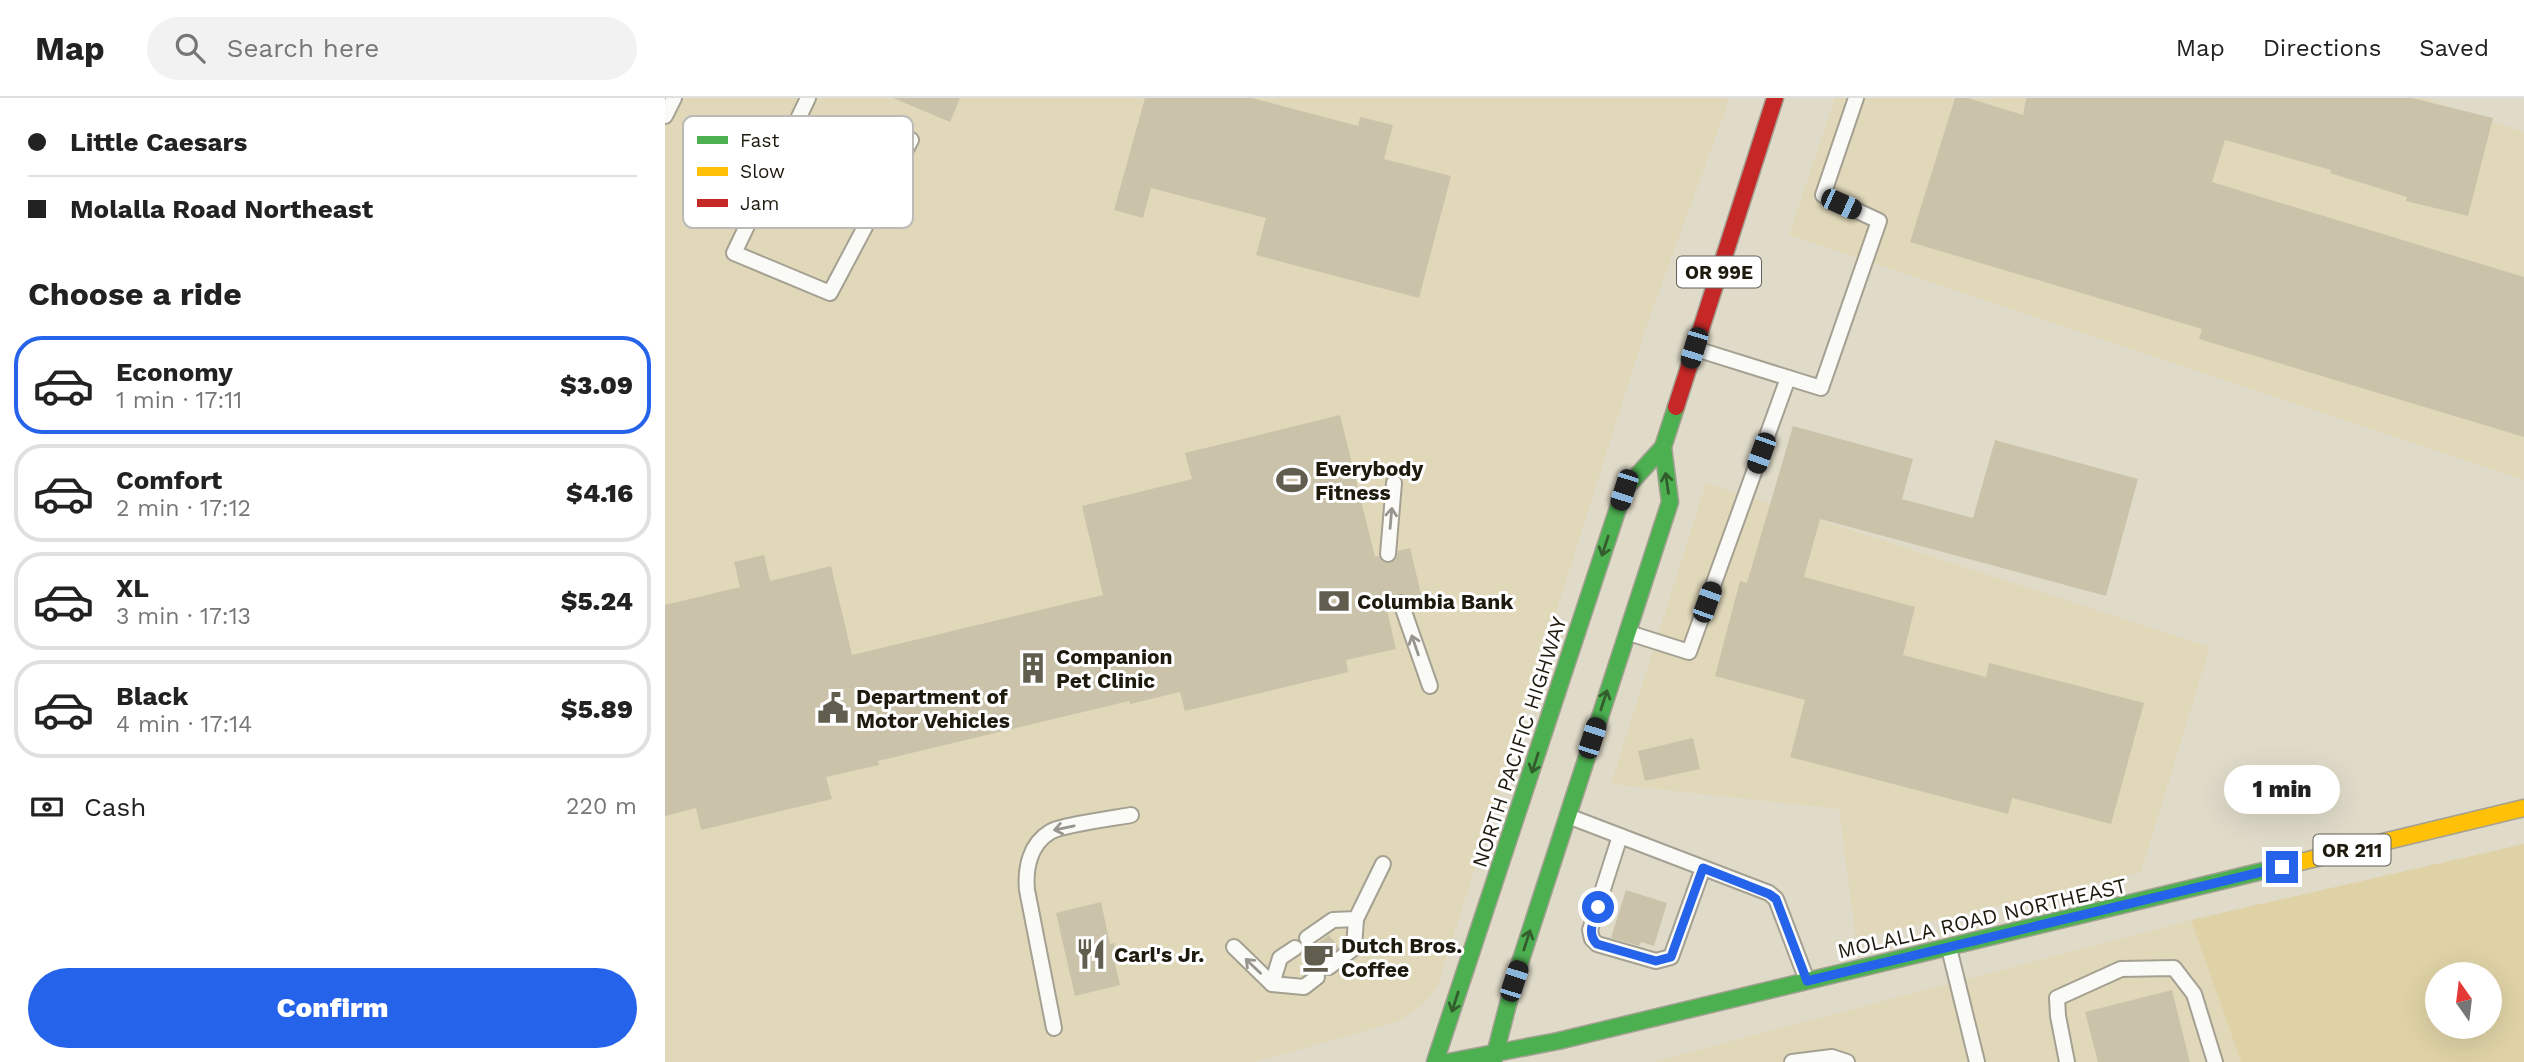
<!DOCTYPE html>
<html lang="en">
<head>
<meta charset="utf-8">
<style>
	:root { --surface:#fff; --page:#f2f2f2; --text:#222; --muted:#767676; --line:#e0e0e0; --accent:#2563eb }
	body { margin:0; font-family:"Work Sans",sans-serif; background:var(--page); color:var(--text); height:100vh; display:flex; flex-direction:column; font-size:26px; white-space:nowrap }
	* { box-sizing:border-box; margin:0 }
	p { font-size:23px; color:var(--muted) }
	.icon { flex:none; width:38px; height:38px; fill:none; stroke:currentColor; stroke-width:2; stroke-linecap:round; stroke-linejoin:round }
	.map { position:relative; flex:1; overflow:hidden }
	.drawer { display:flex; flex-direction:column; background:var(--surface); width:665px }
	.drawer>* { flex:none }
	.hud { display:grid; align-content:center; height:154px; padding:0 28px; background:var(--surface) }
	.needle { width:46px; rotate:346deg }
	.fabs { position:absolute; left:1760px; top:864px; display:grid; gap:14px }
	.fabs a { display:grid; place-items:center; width:77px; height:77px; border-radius:50%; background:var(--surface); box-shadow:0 7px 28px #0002; font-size:35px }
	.end { position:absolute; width:32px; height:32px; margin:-16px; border:9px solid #2563eb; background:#fff; box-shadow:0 0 0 4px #fff }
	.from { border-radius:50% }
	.bubble { position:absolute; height:49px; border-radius:24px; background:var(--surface); box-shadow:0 7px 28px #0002; font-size:23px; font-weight:800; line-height:49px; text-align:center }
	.car { position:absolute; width:21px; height:42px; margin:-21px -10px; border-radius:9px; box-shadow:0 0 5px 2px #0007; background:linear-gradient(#222 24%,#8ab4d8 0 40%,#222 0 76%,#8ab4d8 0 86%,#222 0) }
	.hud b { display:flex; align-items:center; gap:24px; height:66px; font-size:26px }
	.hud b+b { border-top:2px solid var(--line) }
	.hud i { width:18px; height:18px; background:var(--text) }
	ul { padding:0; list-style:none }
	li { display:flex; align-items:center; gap:21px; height:98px; margin:0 14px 10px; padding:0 14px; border:4px solid var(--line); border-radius:28px }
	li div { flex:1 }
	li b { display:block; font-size:26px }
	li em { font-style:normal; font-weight:800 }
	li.selected { border-color:var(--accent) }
	li>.icon { width:63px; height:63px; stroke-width:1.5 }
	h2 { padding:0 28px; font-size:32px; line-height:84px }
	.pay { display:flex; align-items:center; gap:18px; height:77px; padding:0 28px; font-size:26px }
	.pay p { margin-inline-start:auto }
	.primary-button { display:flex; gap:14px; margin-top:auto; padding:14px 28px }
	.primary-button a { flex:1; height:80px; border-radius:42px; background:var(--accent); color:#fff; font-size:28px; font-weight:800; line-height:80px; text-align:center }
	header { display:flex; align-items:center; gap:42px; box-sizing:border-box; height:98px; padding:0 35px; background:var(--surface); border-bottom:2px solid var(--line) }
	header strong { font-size:33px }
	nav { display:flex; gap:38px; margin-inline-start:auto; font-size:24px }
	.search { width:490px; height:63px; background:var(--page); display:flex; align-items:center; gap:18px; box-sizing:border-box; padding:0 24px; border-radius:38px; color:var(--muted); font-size:26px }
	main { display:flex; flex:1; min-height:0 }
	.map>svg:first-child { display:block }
</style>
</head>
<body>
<header>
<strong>Map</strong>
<div class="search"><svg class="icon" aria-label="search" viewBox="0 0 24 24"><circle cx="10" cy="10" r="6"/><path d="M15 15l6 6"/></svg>Search here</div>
<nav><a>Map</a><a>Directions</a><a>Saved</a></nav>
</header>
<main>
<section class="drawer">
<div class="hud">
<b><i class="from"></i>Little Caesars</b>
<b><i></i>Molalla Road Northeast</b>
</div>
<h2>Choose a ride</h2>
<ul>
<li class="selected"><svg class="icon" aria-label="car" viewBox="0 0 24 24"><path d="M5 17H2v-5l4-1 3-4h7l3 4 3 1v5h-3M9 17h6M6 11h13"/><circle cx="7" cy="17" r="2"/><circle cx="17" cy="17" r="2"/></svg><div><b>Economy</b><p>1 min · 17:11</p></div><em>$3.09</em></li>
<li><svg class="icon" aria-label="car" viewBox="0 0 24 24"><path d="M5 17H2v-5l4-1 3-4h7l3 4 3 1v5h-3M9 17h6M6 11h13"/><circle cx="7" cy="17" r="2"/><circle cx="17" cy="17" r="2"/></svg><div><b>Comfort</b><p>2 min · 17:12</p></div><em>$4.16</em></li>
<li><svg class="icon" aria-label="car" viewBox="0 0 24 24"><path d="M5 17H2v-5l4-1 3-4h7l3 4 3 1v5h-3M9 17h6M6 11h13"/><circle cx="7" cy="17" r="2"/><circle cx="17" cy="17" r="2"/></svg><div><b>XL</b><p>3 min · 17:13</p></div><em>$5.24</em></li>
<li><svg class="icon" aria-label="car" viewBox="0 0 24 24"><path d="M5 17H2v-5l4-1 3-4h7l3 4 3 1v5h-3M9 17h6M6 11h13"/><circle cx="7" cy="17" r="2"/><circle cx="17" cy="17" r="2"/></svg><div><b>Black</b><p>4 min · 17:14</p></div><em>$5.89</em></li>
</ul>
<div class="pay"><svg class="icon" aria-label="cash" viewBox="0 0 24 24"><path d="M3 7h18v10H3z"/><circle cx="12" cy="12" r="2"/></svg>Cash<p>220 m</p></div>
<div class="primary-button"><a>Confirm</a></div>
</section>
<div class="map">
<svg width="1859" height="964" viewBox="0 0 1859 964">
	<rect width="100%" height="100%" fill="#e0dbc9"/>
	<!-- built -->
	<g fill="#e1d8ba">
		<path d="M0 0H1065L983 224 773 887 759 906 732 924 590 964H0Z"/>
		<path d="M1170 0H1759L1859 34V382L1124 137Z"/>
		<path d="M1041 385 1545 549 1476 774 1191 841 1174 711 946 686Z"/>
		<path d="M1526 822 1576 964H987Z"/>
	</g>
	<!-- green -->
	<path fill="#dfd2a6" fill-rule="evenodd" d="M1859 746V964H1576L1526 822ZM1773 877H1825V929H1773Z"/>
	<!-- building -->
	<g fill="#cac3aa">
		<path d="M228 0H295L285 24Z"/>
		<path d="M480 0H587L693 28 695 19 728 27 719 61 786 78 754 200 591 157 601 120 486 90 478 120 449 112Z"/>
		<path d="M1290 0H1303L1358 17 1361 0H1747L1828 20 1803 118 1741 103 1742 99 1665 75 1666 72 1560 42 1547 84 1859 179V339L1534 241 1537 231 1245 144Z"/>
		<path d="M675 317 710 459 714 458 718 464 726 465 731 461 733 453 745 450 757 500 745 503 742 497 733 496 728 499 727 507 721 508 731 551 681 562 683 574 520 613 515 594 465 606 464 603 213 663 214 667 161 679 167 701 36 732 31 710 0 718V507L75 489 69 464 99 457 105 483 166 468 187 557 404 505 438 497 417 408 527 381 520 355Z"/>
		<path d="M1128 328 1248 361 1237 401 1308 420 1330 342 1473 381 1441 498 1155 421 1139 479 1250 509 1238 557 1321 579 1324 565 1479 605 1446 726 1347 700 1343 716 1125 659 1140 602 1050 578 1075 483 1082 485Z"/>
		<path d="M1028 640 1035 671 980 683 973 653Z"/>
		<path d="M961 792 1002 805 989 848 976 844 974 848 946 840Z"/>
		<path d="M436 804 445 846 449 845 454 865 450 866 455 887 410 898 391 815Z"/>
		<path d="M664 837 674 850 658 862 654 869 646 871 636 858Z"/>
		<path d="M1507 892 1525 964H1433L1420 914Z"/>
	</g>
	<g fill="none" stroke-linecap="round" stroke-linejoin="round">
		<defs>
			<g id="lane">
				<path d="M143 0 69 155 165 195 246 42"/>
				<path d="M0 18 9 0"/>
				<path d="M1031 251 1156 290 1214 123 1158 97 1191 0"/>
				<path d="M723 456 729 385"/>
				<path d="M736 505 765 588"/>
				<path d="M964 535 1024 554 1123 280"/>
				<path d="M903 718 1104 795 1111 801 1141 880"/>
				<path d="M955 738 925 832 927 841 932 846 991 863 1006 859 1038 770"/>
				<path d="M642 840 668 822 691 821 718 766"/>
				<path d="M569 849 607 886 639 889 652 879"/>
				<path d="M1284 850 1312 964"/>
				<path d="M664 869 689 850 691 821"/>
				<path d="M607 886 615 860 630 850"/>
				<path d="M389 930 362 792C360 770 365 746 385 734 396 727 450 720 466 717"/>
				<path d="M1127 964 1167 959 1182 964"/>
				<path d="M1402 964 1393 918 1392 900 1456 871 1509 870 1529 896 1550 964"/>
			</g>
			<g id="fast">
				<path d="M770 964 959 392 998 349 1011 309"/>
				<path d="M783 964 893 943 1606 771"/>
				<path d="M828 964 849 883 1005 404 998 349"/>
			</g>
			<path id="slow" d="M1606 771 1859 710"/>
			<path id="jam" d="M1011 309 1110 0"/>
		</defs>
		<!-- lane casing -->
		<use href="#lane" stroke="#a4a092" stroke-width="18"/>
		<!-- fast casing -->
		<use href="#fast" stroke="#a4a092" stroke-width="19"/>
		<!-- slow casing -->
		<use href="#slow" stroke="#a4a092" stroke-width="19"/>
		<!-- jam casing -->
		<use href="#jam" stroke="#a4a092" stroke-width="19"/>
		<!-- lane -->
		<use href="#lane" stroke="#fafaf7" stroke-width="14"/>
		<!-- fast -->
		<use href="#fast" stroke="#4caf50" stroke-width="16"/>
		<!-- slow -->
		<use href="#slow" stroke="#ffc107" stroke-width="16"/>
		<!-- jam -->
		<use href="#jam" stroke="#c62828" stroke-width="16"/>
	</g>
	<!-- one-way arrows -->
	<defs><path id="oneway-shaft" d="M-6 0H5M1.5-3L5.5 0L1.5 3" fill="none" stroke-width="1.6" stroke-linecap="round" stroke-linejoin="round" transform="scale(1.75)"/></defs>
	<g stroke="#335d2c">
		<use href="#oneway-shaft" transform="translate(1002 385) rotate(-98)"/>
		<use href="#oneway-shaft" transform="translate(940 448) rotate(108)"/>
		<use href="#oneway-shaft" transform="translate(939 602) rotate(-72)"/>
		<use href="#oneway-shaft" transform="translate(870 665) rotate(108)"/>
		<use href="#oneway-shaft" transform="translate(862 842) rotate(-72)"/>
		<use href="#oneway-shaft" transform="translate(790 904) rotate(108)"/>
	</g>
	<g stroke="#97958e">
		<use href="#oneway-shaft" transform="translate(726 420) rotate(-85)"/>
		<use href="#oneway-shaft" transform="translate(750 547) rotate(-109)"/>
		<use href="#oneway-shaft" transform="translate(399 730) rotate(168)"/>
		<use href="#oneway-shaft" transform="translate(588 868) rotate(-136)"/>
	</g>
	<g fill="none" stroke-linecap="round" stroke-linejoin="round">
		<!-- route -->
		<path stroke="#2563eb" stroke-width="9" d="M933 809C929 822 921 835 932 846L991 863 1006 859 1038 770 1104 796 1111 801 1142 883 1617 769"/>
	</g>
	<!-- icons -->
	<defs>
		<symbol id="stadium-bare" viewBox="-9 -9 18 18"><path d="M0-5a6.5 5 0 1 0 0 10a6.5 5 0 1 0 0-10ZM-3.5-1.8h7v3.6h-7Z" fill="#625e4f" stroke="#fff" stroke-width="2.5" paint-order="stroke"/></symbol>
		<symbol id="bank-bare" viewBox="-9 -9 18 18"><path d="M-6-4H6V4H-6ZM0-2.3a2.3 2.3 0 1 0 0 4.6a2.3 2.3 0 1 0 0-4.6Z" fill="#625e4f" stroke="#fff" stroke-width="2.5" paint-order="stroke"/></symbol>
		<symbol id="building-bare" viewBox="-9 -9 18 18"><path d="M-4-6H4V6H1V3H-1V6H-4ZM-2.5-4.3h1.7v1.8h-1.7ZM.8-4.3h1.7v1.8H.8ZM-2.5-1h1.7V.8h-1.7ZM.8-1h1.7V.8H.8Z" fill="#625e4f" stroke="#fff" stroke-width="2.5" paint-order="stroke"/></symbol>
		<symbol id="civic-bare" viewBox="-9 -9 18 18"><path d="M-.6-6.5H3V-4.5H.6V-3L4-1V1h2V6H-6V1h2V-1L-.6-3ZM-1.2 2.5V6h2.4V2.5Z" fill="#625e4f" stroke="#fff" stroke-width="2.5" paint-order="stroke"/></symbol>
		<symbol id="restaurant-bare" viewBox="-9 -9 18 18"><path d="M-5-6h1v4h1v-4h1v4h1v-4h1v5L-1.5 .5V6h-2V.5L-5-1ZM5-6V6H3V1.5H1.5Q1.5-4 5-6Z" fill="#625e4f" stroke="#fff" stroke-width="2.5" paint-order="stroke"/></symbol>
		<symbol id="cafe-bare" viewBox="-9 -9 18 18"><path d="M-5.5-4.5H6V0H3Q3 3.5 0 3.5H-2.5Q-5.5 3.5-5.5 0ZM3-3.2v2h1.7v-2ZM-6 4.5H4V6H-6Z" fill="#625e4f" stroke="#fff" stroke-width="2.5" paint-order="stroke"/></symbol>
	</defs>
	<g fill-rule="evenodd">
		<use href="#stadium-bare" x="605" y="360" width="44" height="44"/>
		<use href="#bank-bare" x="647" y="481" width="44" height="44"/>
		<use href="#building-bare" x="346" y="548" width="44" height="44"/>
		<use href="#civic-bare" x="146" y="588" width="44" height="44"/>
		<use href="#restaurant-bare" x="404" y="834" width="44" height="44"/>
		<use href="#cafe-bare" x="631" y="837" width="44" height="44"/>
	</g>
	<g text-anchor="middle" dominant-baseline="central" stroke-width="6" stroke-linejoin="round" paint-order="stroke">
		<!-- shield labels -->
		<g fill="#fff" stroke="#625f56" stroke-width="2">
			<rect x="1012" y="158.5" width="84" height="31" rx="5"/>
			<rect x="1648.5" y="736.5" width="77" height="31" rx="5"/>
		</g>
		<g font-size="19" font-weight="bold" fill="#1e1a0e">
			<text x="1054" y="174">OR 99E</text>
			<text x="1687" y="752">OR 211</text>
		</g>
		<!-- poi labels -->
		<g font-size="21" font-weight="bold" fill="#1e1a0e" stroke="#fff" text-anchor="start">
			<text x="650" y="370">Everybody<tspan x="650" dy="24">Fitness</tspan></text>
			<text x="692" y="503">Columbia Bank</text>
			<text x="391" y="558">Companion<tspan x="391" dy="24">Pet Clinic</tspan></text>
			<text x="191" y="598">Department of<tspan x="191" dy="24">Motor Vehicles</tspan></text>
			<text x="676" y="847">Dutch Bros.<tspan x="676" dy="24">Coffee</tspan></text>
			<text x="449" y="856">Carl's Jr.</text>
		</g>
		<!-- street labels -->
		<g font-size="21" fill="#1e1a0e" stroke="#fff">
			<text transform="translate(854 644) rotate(-72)">NORTH PACIFIC HIGHWAY</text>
			<text transform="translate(1317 820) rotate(-13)">MOLALLA ROAD NORTHEAST</text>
		</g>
	</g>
	<!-- legend -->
	<rect x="18" y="18" width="230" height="112" rx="10" fill="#fff" stroke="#bcbab7" stroke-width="2"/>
	<rect x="32" y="38" width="31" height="8" fill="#4caf50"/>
	<rect x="32" y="69" width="31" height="9" fill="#ffc107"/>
	<rect x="32" y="101" width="31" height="8" fill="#c62828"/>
	<g font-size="19" fill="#1e1a0e">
		<text x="75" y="49">Fast</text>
		<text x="75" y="80">Slow</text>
		<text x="75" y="112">Jam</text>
	</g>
</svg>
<div class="fabs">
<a><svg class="needle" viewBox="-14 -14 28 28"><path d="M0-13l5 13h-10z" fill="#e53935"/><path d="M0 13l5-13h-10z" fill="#767676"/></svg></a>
</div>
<i class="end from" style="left:933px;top:809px"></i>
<i class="end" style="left:1617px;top:769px"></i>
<div class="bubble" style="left:1559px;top:667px;width:116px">1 min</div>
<i class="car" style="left:1176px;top:106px;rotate:114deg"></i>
<i class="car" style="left:1029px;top:250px;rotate:197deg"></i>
<i class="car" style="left:1096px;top:355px;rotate:200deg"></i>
<i class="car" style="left:959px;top:392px;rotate:198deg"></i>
<i class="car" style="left:1042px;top:504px;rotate:20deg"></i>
<i class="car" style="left:927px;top:640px;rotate:18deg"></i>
<i class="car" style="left:849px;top:883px;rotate:18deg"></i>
</div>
</main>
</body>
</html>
